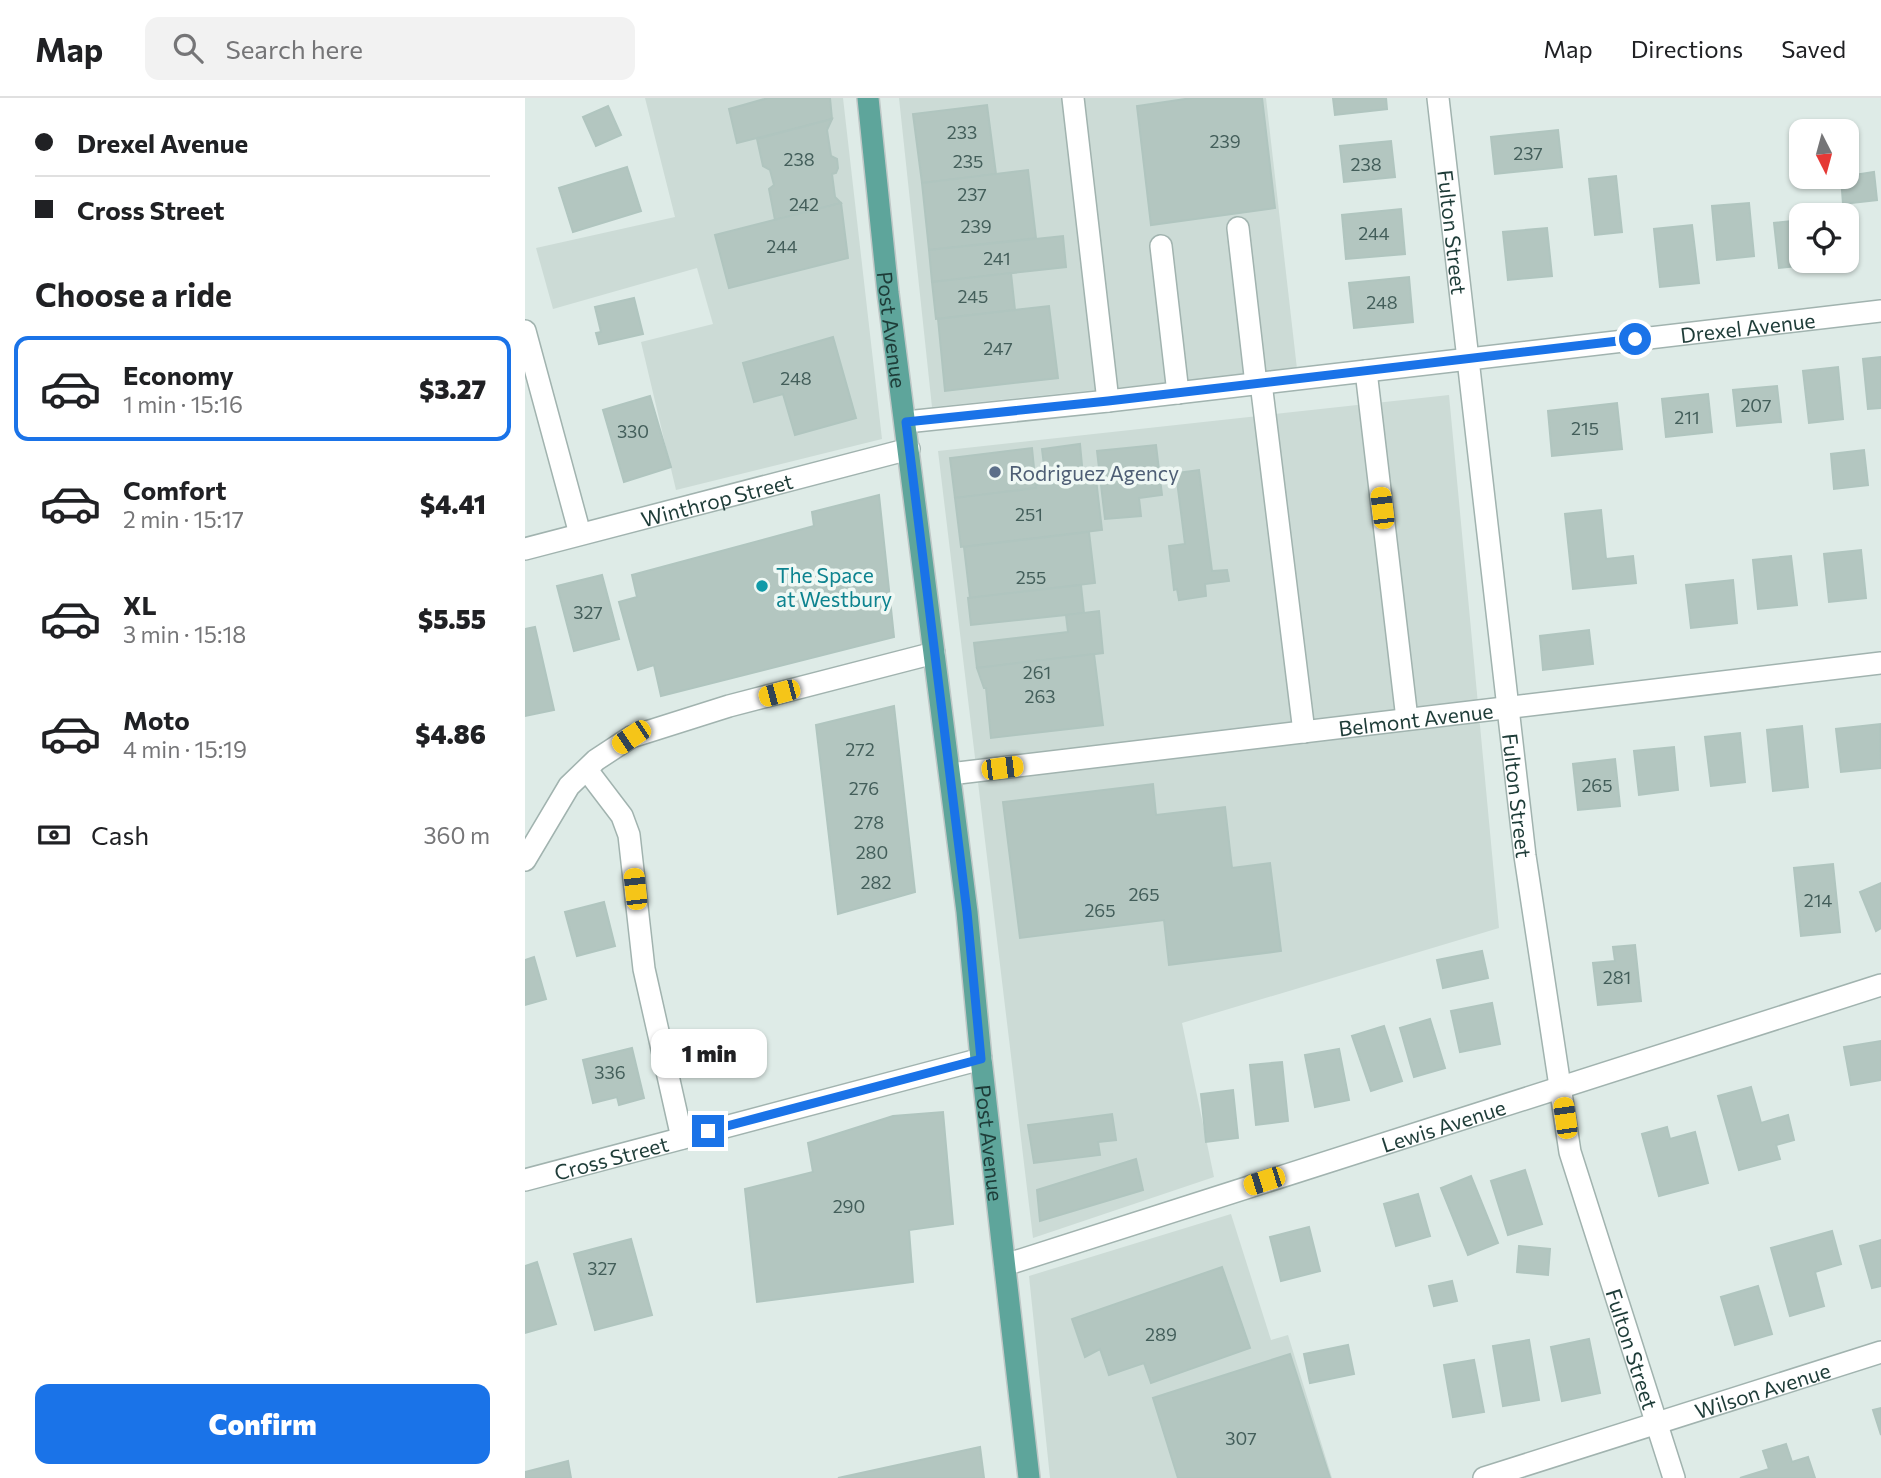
<!DOCTYPE html>
<html lang="en">
<head>
<meta charset="utf-8">
<style>
	:root { --surface:#fff; --page:#f2f2f2; --text:#202124; --muted:#757577; --line:#e0e0e0; --accent:#1a73e8 }
	body { margin:0; font-family:Commissioner,sans-serif; background:var(--page); color:var(--text); height:100vh; display:flex; flex-direction:column; font-size:26px; white-space:nowrap }
	* { box-sizing:border-box; margin:0 }
	p { font-size:23px; color:var(--muted) }
	.icon { flex:none; width:38px; height:38px; fill:none; stroke:currentColor; stroke-width:2; stroke-linecap:round; stroke-linejoin:round }
	.map { position:relative; flex:1; overflow:hidden }
	.sheet { display:flex; flex-direction:column; background:var(--surface); width:525px }
	.sheet>* { flex:none }
	.banner { display:grid; align-content:center; height:154px; padding:0 35px; background:var(--surface) }
	.needle { width:46px; rotate:174deg }
	.fabs { position:absolute; left:1264px; top:21px; display:grid; gap:14px }
	.fabs a { display:grid; place-items:center; width:70px; height:70px; border-radius:14px; background:var(--surface); box-shadow:0 2px 5px #0004; font-size:35px }
	.end { position:absolute; width:32px; height:32px; margin:-16px; border:9px solid #1a73e8; background:#fff; box-shadow:0 0 0 4px #fff }
	.from { border-radius:50% }
	.bubble { position:absolute; height:49px; border-radius:14px; background:var(--surface); box-shadow:0 2px 5px #0004; font-size:23px; font-weight:800; line-height:49px; text-align:center }
	.car { position:absolute; width:21px; height:42px; margin:-21px -10px; border-radius:9px; box-shadow:0 0 5px 2px #0007; background:linear-gradient(#f5c518 24%,#345 0 40%,#f5c518 0 76%,#345 0 86%,#f5c518 0) }
	.banner b { display:flex; align-items:center; gap:24px; height:66px; font-size:26px }
	.banner b+b { border-top:2px solid var(--line) }
	.banner i { width:18px; height:18px; background:var(--text) }
	ul { padding:0; list-style:none }
	li { display:flex; align-items:center; gap:21px; height:105px; margin:0 14px 10px; padding:0 21px; border:4px solid transparent; border-radius:14px }
	li div { flex:1 }
	li b { display:block; font-size:26px }
	li em { font-style:normal; font-weight:800 }
	li.active { border-color:var(--accent) }
	li>.icon { width:63px; height:63px; stroke-width:1.5 }
	h2 { padding:0 35px; font-size:32px; line-height:84px }
	.pay { display:flex; align-items:center; gap:18px; height:77px; padding:0 35px; font-size:26px }
	.pay p { margin-inline-start:auto }
	.primary-button { display:flex; gap:14px; margin-top:auto; padding:14px 35px }
	.primary-button a { flex:1; height:80px; border-radius:14px; background:var(--accent); color:#fff; font-size:28px; font-weight:800; line-height:80px; text-align:center }
	header { display:flex; align-items:center; gap:42px; box-sizing:border-box; height:98px; padding:0 35px; background:var(--surface); border-bottom:2px solid var(--line) }
	header strong { font-size:33px }
	nav { display:flex; gap:38px; margin-inline-start:auto; font-size:24px }
	.search { width:490px; height:63px; background:var(--page); display:flex; align-items:center; gap:18px; box-sizing:border-box; padding:0 24px; border-radius:14px; color:var(--muted); font-size:26px }
	main { display:flex; flex:1; min-height:0 }
	.map>svg:first-child { display:block }
</style>
</head>
<body>
<header>
<strong>Map</strong>
<div class="search"><svg class="icon" aria-label="search" viewBox="0 0 24 24"><circle cx="10" cy="10" r="6"/><path d="M15 15l6 6"/></svg>Search here</div>
<nav><a>Map</a><a>Directions</a><a>Saved</a></nav>
</header>
<main>
<section class="sheet">
<div class="banner">
<b><i class="from"></i>Drexel Avenue</b>
<b><i></i>Cross Street</b>
</div>
<h2>Choose a ride</h2>
<ul>
<li class="active"><svg class="icon" aria-label="car" viewBox="0 0 24 24"><path d="M5 17H2v-5l4-1 3-4h7l3 4 3 1v5h-3M9 17h6M6 11h13"/><circle cx="7" cy="17" r="2"/><circle cx="17" cy="17" r="2"/></svg><div><b>Economy</b><p>1 min · 15:16</p></div><em>$3.27</em></li>
<li><svg class="icon" aria-label="car" viewBox="0 0 24 24"><path d="M5 17H2v-5l4-1 3-4h7l3 4 3 1v5h-3M9 17h6M6 11h13"/><circle cx="7" cy="17" r="2"/><circle cx="17" cy="17" r="2"/></svg><div><b>Comfort</b><p>2 min · 15:17</p></div><em>$4.41</em></li>
<li><svg class="icon" aria-label="car" viewBox="0 0 24 24"><path d="M5 17H2v-5l4-1 3-4h7l3 4 3 1v5h-3M9 17h6M6 11h13"/><circle cx="7" cy="17" r="2"/><circle cx="17" cy="17" r="2"/></svg><div><b>XL</b><p>3 min · 15:18</p></div><em>$5.55</em></li>
<li><svg class="icon" aria-label="car" viewBox="0 0 24 24"><path d="M5 17H2v-5l4-1 3-4h7l3 4 3 1v5h-3M9 17h6M6 11h13"/><circle cx="7" cy="17" r="2"/><circle cx="17" cy="17" r="2"/></svg><div><b>Moto</b><p>4 min · 15:19</p></div><em>$4.86</em></li>
</ul>
<div class="pay"><svg class="icon" aria-label="cash" viewBox="0 0 24 24"><path d="M3 7h18v10H3z"/><circle cx="12" cy="12" r="2"/></svg>Cash<p>360 m</p></div>
<div class="primary-button"><a>Confirm</a></div>
</section>
<div class="map">
<svg width="1356" height="1380" viewBox="0 0 1356 1380">
	<rect width="100%" height="100%" fill="#deebe7"/>
	<!-- built -->
	<g fill="#ccdbd6">
		<path d="M120 0H318L357 341 151 392 116 244 188 226 172 170 28 211 11 150 150 119Z"/>
		<path d="M374 0H741L772 271 407 309Z"/>
		<path d="M924 297 974 830 657 925 689 1079 508 1140 413 353Z"/>
		<path d="M706 1116 746 1242 763 1237 807 1380H525L504 1178Z"/>
	</g>
	<!-- building -->
	<g fill="#b3c6c0" stroke="#b0c5bf" stroke-width="2">
		<path d="M243 0H305L307 21 212 45 204 11Z"/>
		<path d="M667 0H737L750 110 626 127 612 8Z"/>
		<path d="M808 0H861L862 11 810 17Z"/>
		<path d="M462 7 471 76 397 85 388 16Z"/>
		<path d="M83 8 96 37 71 48 58 19Z"/>
		<path d="M307 21 302 32 306 58 312 61 313 70 311 75 307 76 310 99 316 105 250 122 244 91 249 87 245 72 238 68 232 41Z"/>
		<path d="M1033 32 1037 69 970 76 966 39Z"/>
		<path d="M866 43 870 79 819 84 815 48Z"/>
		<path d="M102 69 116 113 48 134 34 90Z"/>
		<path d="M503 72 511 140 404 152 397 85Z"/>
		<path d="M1349 74 1352 102 1318 106 1316 79Z"/>
		<path d="M1091 78 1097 134 1070 137 1064 81Z"/>
		<path d="M316 105 323 160 204 190 190 137Z"/>
		<path d="M1224 105 1229 158 1192 162 1187 108Z"/>
		<path d="M876 111 880 156 821 161 817 117Z"/>
		<path d="M1276 122V163H1292V166L1254 170 1249 125Z"/>
		<path d="M1167 127 1174 185 1135 189 1129 131Z"/>
		<path d="M1022 130 1027 178 983 182 978 134Z"/>
		<path d="M538 138 541 169 407 184 404 152Z"/>
		<path d="M486 175 490 212 411 221 407 184Z"/>
		<path d="M884 179 888 224 829 230 824 185Z"/>
		<path d="M109 200 118 236 74 246 71 235 76 234 70 209Z"/>
		<path d="M524 208 533 280 420 293 413 221Z"/>
		<path d="M308 239 331 320 270 337 258 296 229 304 218 265Z"/>
		<path d="M1356 259V310L1343 311 1338 261Z"/>
		<path d="M1313 269 1318 321 1284 325 1278 273Z"/>
		<path d="M1252 288 1256 324 1212 328 1208 292Z"/>
		<path d="M1183 296 1187 334 1141 339 1137 301Z"/>
		<path d="M125 298 146 369 99 384 78 312Z"/>
		<path d="M1092 305 1097 351 1027 358 1023 313Z"/>
		<path d="M555 346 558 378 521 383 517 351Z"/>
		<path d="M631 347 637 397 614 400 616 418 580 421 572 353Z"/>
		<path d="M507 350 511 390 430 400 425 360Z"/>
		<path d="M1339 352 1343 387 1309 391 1306 356Z"/>
		<path d="M674 372 687 473 702 472 704 483 680 486 681 498 654 502 652 491 649 492 644 448 660 446 651 375Z"/>
		<path d="M571 381 577 432 436 449 430 400 511 390V387Z"/>
		<path d="M354 397 369 539 136 598 129 567 113 572 94 504 112 499 107 477 289 428 287 414Z"/>
		<path d="M1076 412 1081 461 1108 458 1111 485 1048 491 1040 416Z"/>
		<path d="M564 434 570 485 445 500 439 449Z"/>
		<path d="M1336 452 1341 500 1304 504 1299 456Z"/>
		<path d="M1266 458 1272 507 1233 511 1228 462Z"/>
		<path d="M77 477 94 541 49 553 32 488Z"/>
		<path d="M1208 482 1212 525 1166 530 1161 487Z"/>
		<path d="M556 487 559 515 446 527 443 500Z"/>
		<path d="M574 513 578 555 452 570 449 545 543 534 541 517Z"/>
		<path d="M10 529 29 612 0 618V531Z"/>
		<path d="M1064 532 1068 566 1018 572 1015 538Z"/>
		<path d="M569 556 578 627 466 640 461 590H459L452 570Z"/>
		<path d="M369 608 390 794 313 816 291 627Z"/>
		<path d="M1355 626 1356 670 1316 674 1311 631Z"/>
		<path d="M1277 628 1283 689 1248 693 1242 632Z"/>
		<path d="M1215 635 1220 684 1186 688 1180 639Z"/>
		<path d="M1149 649 1153 692 1114 697 1109 653Z"/>
		<path d="M1090 661 1095 708 1053 712 1048 666Z"/>
		<path d="M628 686 631 717 700 709 707 770 745 765 756 853 644 867 639 822 495 840 478 704Z"/>
		<path d="M1308 766 1315 834 1276 838 1269 770Z"/>
		<path d="M1356 785V830L1351 833 1335 794Z"/>
		<path d="M79 804 90 848 52 858 40 814Z"/>
		<path d="M1110 847 1116 903 1073 907 1068 865 1090 863 1088 849Z"/>
		<path d="M957 853 963 880 918 890 912 862Z"/>
		<path d="M9 859 21 901 0 907V862Z"/>
		<path d="M967 905 975 946 935 954 926 913Z"/>
		<path d="M905 921 920 970 889 979 875 930Z"/>
		<path d="M859 928 877 983 846 993 827 938Z"/>
		<path d="M1356 943V982L1326 987 1319 949Z"/>
		<path d="M107 950 119 1000 94 1007 92 999 68 1005 58 962Z"/>
		<path d="M814 951 824 1002 790 1009 780 957Z"/>
		<path d="M757 964 763 1023 731 1027 725 967Z"/>
		<path d="M1226 989 1236 1025 1263 1017 1269 1042 1251 1047 1255 1061 1214 1072 1193 998Z"/>
		<path d="M708 992 713 1040 681 1044 676 996Z"/>
		<path d="M418 1014 428 1126 384 1132 388 1184 232 1204 220 1091 288 1074 283 1045 368 1018Z"/>
		<path d="M587 1016 591 1042 573 1044 575 1057 509 1065 503 1027Z"/>
		<path d="M1142 1029 1145 1041 1170 1034 1183 1085 1134 1098 1117 1036Z"/>
		<path d="M611 1061 618 1092 515 1123 512 1092Z"/>
		<path d="M1000 1072 1017 1126 983 1137 966 1083Z"/>
		<path d="M946 1078 973 1145 943 1157 916 1090Z"/>
		<path d="M893 1096 905 1138 871 1148 859 1106Z"/>
		<path d="M784 1129 795 1173 756 1183 745 1139Z"/>
		<path d="M1307 1133 1316 1166 1290 1174 1299 1208 1265 1218 1246 1150Z"/>
		<path d="M106 1141 127 1217 70 1232 49 1156Z"/>
		<path d="M1356 1142V1188L1347 1190 1335 1148Z"/>
		<path d="M994 1148 1025 1151 1023 1177 992 1174Z"/>
		<path d="M12 1164 31 1226 0 1235V1168Z"/>
		<path d="M697 1169 725 1250 626 1285 619 1265 584 1277 575 1251 560 1259 547 1221Z"/>
		<path d="M927 1183 932 1203 909 1208 904 1188Z"/>
		<path d="M1233 1188 1247 1236 1210 1247 1196 1199Z"/>
		<path d="M1064 1241 1075 1295 1037 1303 1026 1249Z"/>
		<path d="M1004 1242 1014 1302 978 1308 968 1248Z"/>
		<path d="M823 1247 829 1276 785 1285 779 1256Z"/>
		<path d="M765 1256 805 1380H653L628 1300Z"/>
		<path d="M949 1262 959 1314 928 1319 919 1267Z"/>
		<path d="M1356 1310V1337L1348 1312Z"/>
		<path d="M1261 1346 1267 1364 1283 1359 1290 1380H1215L1244 1371 1238 1353Z"/>
		<path d="M455 1349 459 1380H313Z"/>
		<path d="M43 1363 46 1380H0V1374Z"/>
	</g>
	<g fill="none" stroke-linecap="round" stroke-linejoin="round">
		<defs>
			<g id="minor">
				<path d="M548 0 583 303"/>
				<path id="s1" d="M913 0 1000 758 1045 1054 1149 1380"/>
				<path d="M713 130 731 286"/>
				<path d="M636 148 653 295"/>
				<path d="M0 233 55 436"/>
				<path d="M841 273 882 621"/>
				<path d="M736 285 779 634"/>
				<path id="s2" d="M381 324 583 303 1356 213"/>
				<path id="s3" d="M0 451 384 351"/>
				<path d="M62 672 97 718 104 737 119 871 157 1040"/>
				<path id="s4" d="M425 676 1356 565"/>
				<path d="M0 762 44 688 71 662 106 639 204 608 409 555"/>
				<path id="s5" d="M0 1082 456 961"/>
				<path id="s6" d="M480 1167 1356 887"/>
				<path id="s7" d="M959 1380 1356 1254"/>
			</g>
			<g id="major">
				<path id="s8" d="M343 0 363 195 442 814 456 961 504 1380"/>
			</g>
		</defs>
		<!-- minor casing -->
		<use href="#minor" stroke="#a1b3af" stroke-width="24"/>
		<!-- major casing -->
		<use href="#major" stroke="#c0c8c7" stroke-width="24"/>
		<!-- minor -->
		<use href="#minor" stroke="#fff" stroke-width="21"/>
		<!-- major -->
		<use href="#major" stroke="#5ea59b" stroke-width="21"/>
	</g>
	<g fill="none" stroke-linecap="round" stroke-linejoin="round">
		<!-- route -->
		<path stroke="#1a73e8" stroke-width="9" d="M183 1033 456 961 442 814 381 324 583 303 1110 241"/>
	</g>
	<!-- markers -->
	<circle fill="#5c6f8a" stroke="#eff8f4" stroke-width="2.5" cx="470" cy="374" r="7"/>
	<circle fill="#0f9aa8" stroke="#eff8f4" stroke-width="2.5" cx="237" cy="488" r="7"/>
	<g text-anchor="middle" dominant-baseline="central" stroke-width="7" stroke-linejoin="round" paint-order="stroke">
		<!-- number labels -->
		<g font-size="18" fill="#435e5a">
			<text x="437" y="34">233</text>
			<text x="700" y="43">239</text>
			<text x="1003" y="55">237</text>
			<text x="274" y="61">238</text>
			<text x="443" y="63">235</text>
			<text x="841" y="66">238</text>
			<text x="447" y="96">237</text>
			<text x="279" y="106">242</text>
			<text x="451" y="128">239</text>
			<text x="849" y="135">244</text>
			<text x="257" y="148">244</text>
			<text x="472" y="160">241</text>
			<text x="448" y="198">245</text>
			<text x="857" y="204">248</text>
			<text x="473" y="250">247</text>
			<text x="271" y="280">248</text>
			<text x="1231" y="307">207</text>
			<text x="1162" y="319">211</text>
			<text x="1060" y="330">215</text>
			<text x="108" y="333">330</text>
			<text x="504" y="416">251</text>
			<text x="506" y="479">255</text>
			<text x="63" y="514">327</text>
			<text x="512" y="574">261</text>
			<text x="515" y="598">263</text>
			<text x="335" y="651">272</text>
			<text x="1072" y="687">265</text>
			<text x="339" y="690">276</text>
			<text x="344" y="724">278</text>
			<text x="347" y="754">280</text>
			<text x="351" y="784">282</text>
			<text x="619" y="796">265</text>
			<text x="1293" y="802">214</text>
			<text x="575" y="812">265</text>
			<text x="1092" y="879">281</text>
			<text x="85" y="974">336</text>
			<text x="324" y="1108">290</text>
			<text x="77" y="1170">327</text>
			<text x="636" y="1236">289</text>
			<text x="716" y="1340">307</text>
		</g>
		<!-- street labels -->
		<g font-size="21" fill="#1e3c38" stroke="#eff8f4">
			<text stroke="none"><textPath href="#s1" startOffset="135">Fulton Street</textPath></text>
			<text stroke="none"><textPath href="#s2" startOffset="847">Drexel Avenue</textPath></text>
			<text stroke="none"><textPath href="#s8" startOffset="233">Post Avenue</textPath></text>
			<text stroke="none"><textPath href="#s3" startOffset="198">Winthrop Street</textPath></text>
			<text stroke="none"><textPath href="#s4" startOffset="469">Belmont Avenue</textPath></text>
			<text stroke="none"><textPath href="#s1" startOffset="702">Fulton Street</textPath></text>
			<text stroke="none"><textPath href="#s6" startOffset="460">Lewis Avenue</textPath></text>
			<text stroke="none"><textPath href="#s8" startOffset="1052">Post Avenue</textPath></text>
			<text stroke="none"><textPath href="#s5" startOffset="89">Cross Street</textPath></text>
			<text stroke="none"><textPath href="#s1" startOffset="1269">Fulton Street</textPath></text>
			<text stroke="none"><textPath href="#s7" startOffset="292">Wilson Avenue</textPath></text>
		</g>
		<!-- service labels -->
		<g font-size="21" fill="#4e5e75" stroke="#eff8f4" text-anchor="start">
			<text x="484" y="374">Rodriguez Agency</text>
		</g>
		<!-- culture labels -->
		<g font-size="21" fill="#0d838f" stroke="#eff8f4" text-anchor="start">
			<text x="251" y="476">The Space<tspan x="251" dy="24">at Westbury</tspan></text>
		</g>
	</g>
</svg>
<div class="fabs">
<a><svg class="needle" viewBox="-14 -14 28 28"><path d="M0-13l5 13h-10z" fill="#e53935"/><path d="M0 13l5-13h-10z" fill="#757577"/></svg></a>
<a><svg class="icon" aria-label="locate" viewBox="0 0 24 24"><circle cx="12" cy="12" r="6"/><path d="M12 2v4M12 18v4M2 12h4M18 12h4"/></svg></a>
</div>
<i class="end from" style="left:1110px;top:241px"></i>
<i class="end" style="left:183px;top:1033px"></i>
<div class="bubble" style="left:126px;top:931px;width:116px">1 min</div>
<i class="car" style="left:857px;top:410px;rotate:353deg"></i>
<i class="car" style="left:254px;top:595px;rotate:255deg"></i>
<i class="car" style="left:106px;top:639px;rotate:236deg"></i>
<i class="car" style="left:477px;top:670px;rotate:83deg"></i>
<i class="car" style="left:110px;top:791px;rotate:354deg"></i>
<i class="car" style="left:1040px;top:1020px;rotate:352deg"></i>
<i class="car" style="left:739px;top:1083px;rotate:252deg"></i>
</div>
</main>
</body>
</html>
